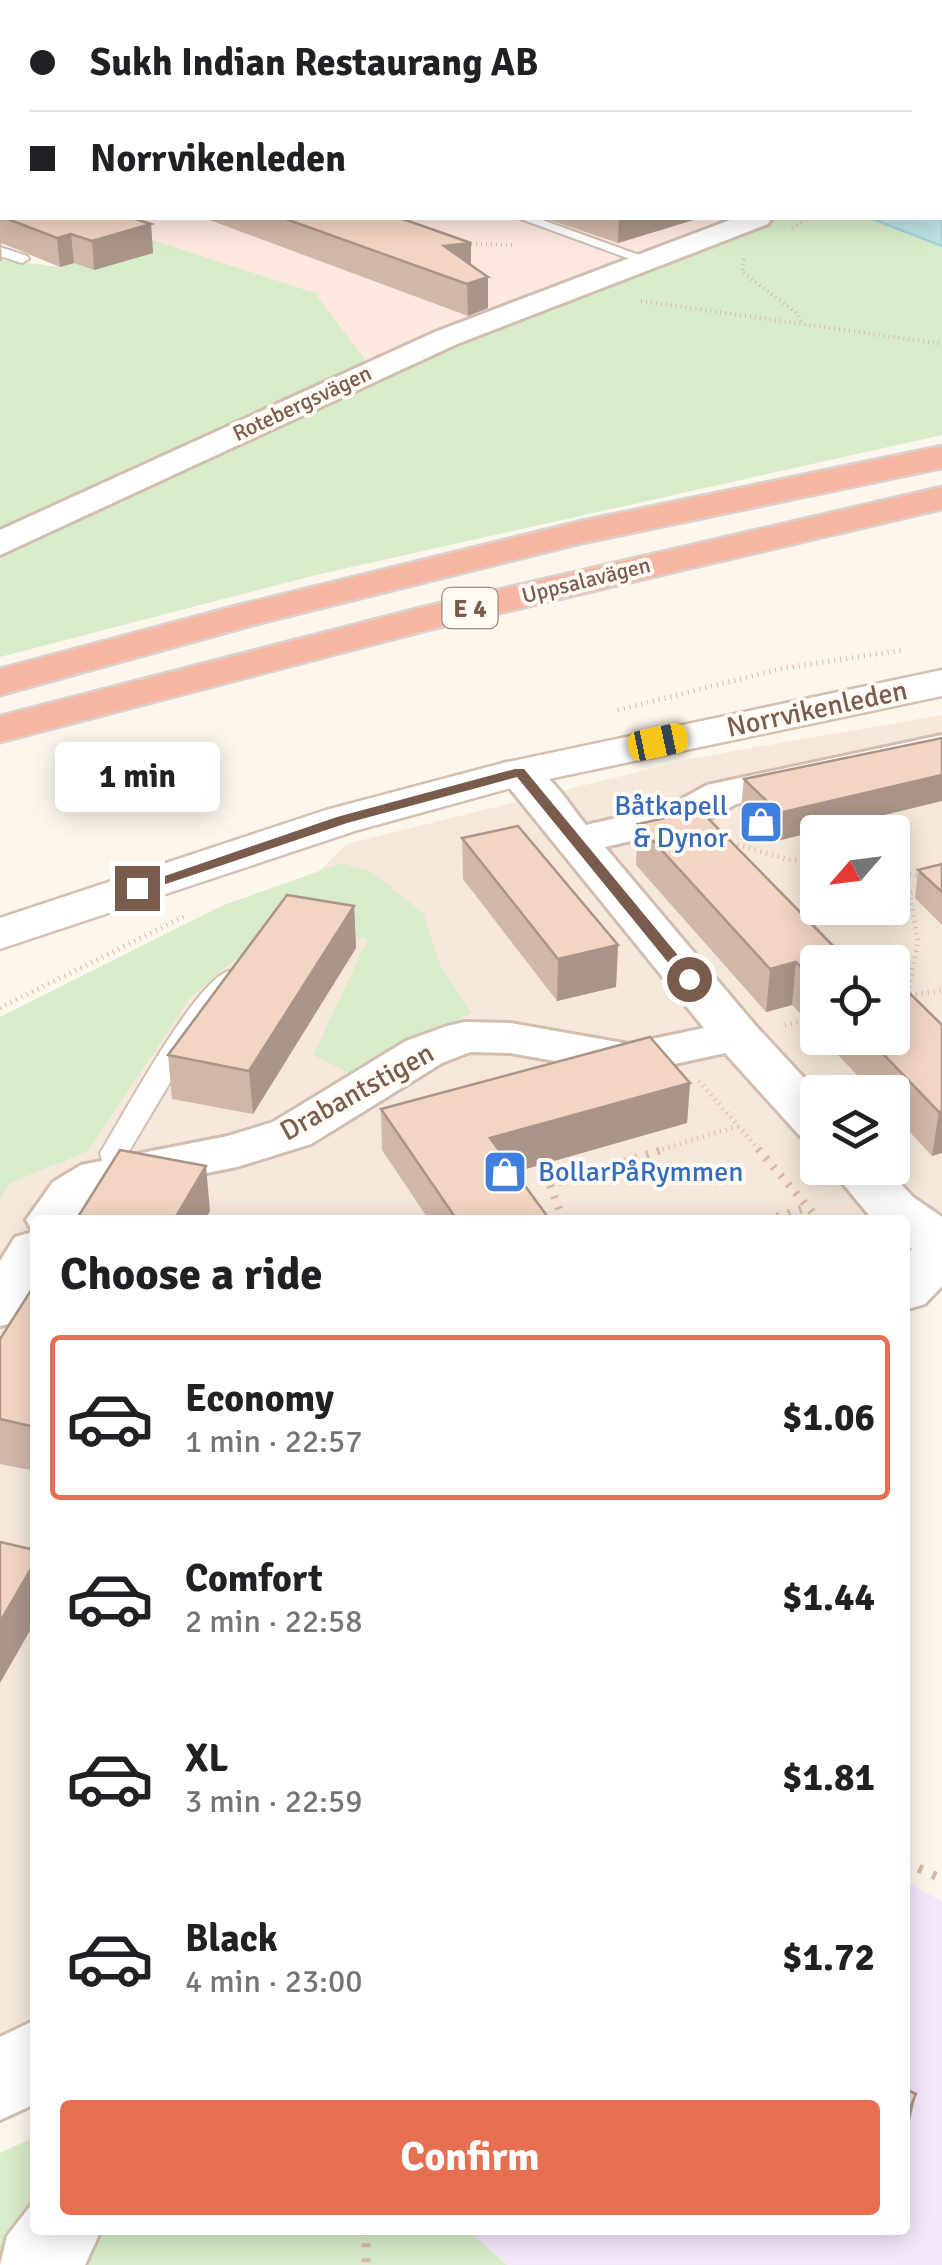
<!DOCTYPE html>
<html lang="en">
<head>
<meta charset="utf-8">
<style>
	:root { --surface:#fff; --page:#f6f6f6; --text:#202124; --muted:#757577; --line:#e0e0e0; --accent:#e76f51 }
	body { margin:0; font-family:Signika,sans-serif; background:var(--page); color:var(--text); height:100vh; display:flex; flex-direction:column; font-size:38px; white-space:nowrap }
	* { box-sizing:border-box; margin:0 }
	p { font-size:32px; color:var(--muted) }
	.icon { flex:none; width:55px; height:55px; fill:none; stroke:currentColor; stroke-width:2; stroke-linecap:round; stroke-linejoin:round }
	.map { position:relative; flex:1; overflow:hidden }
	.details { position:absolute; left:30px; top:1215px; width:880px; height:1020px; display:flex; flex-direction:column; background:var(--surface); border-radius:10px; box-shadow:0 5px 25px #0003 }
	.details>* { flex:none }
	.hud { position:absolute; left:0px; top:0px; width:942px; height:220px; box-shadow:0 5px 25px #0003; display:grid; align-content:center; height:220px; padding:0 30px; background:var(--surface) }
	.needle { width:65px; rotate:242deg }
	.tools { position:absolute; left:800px; top:815px; display:grid; gap:20px }
	.tools a { display:grid; place-items:center; width:110px; height:110px; border-radius:10px; background:var(--surface); box-shadow:0 5px 25px #0003; font-size:50px }
	.end { position:absolute; width:45px; height:45px; margin:-22px; border:12px solid #7a5c4d; background:#fff; box-shadow:0 0 0 5px #fff }
	.from { border-radius:50% }
	.bubble { position:absolute; height:70px; border-radius:10px; background:var(--surface); box-shadow:0 5px 25px #0003; font-size:32px; font-weight:700; line-height:70px; text-align:center }
	.car { position:absolute; width:30px; height:60px; margin:-30px -15px; border-radius:12px; box-shadow:0 0 8px 2px #0007; background:linear-gradient(#f5c518 24%,#345 0 40%,#f5c518 0 76%,#345 0 86%,#f5c518 0) }
	.hud b { display:flex; align-items:center; gap:35px; height:95px; font-size:38px }
	.hud b+b { border-top:2px solid var(--line) }
	.hud i { width:25px; height:25px; background:var(--text) }
	ul { padding:0; list-style:none }
	li { display:flex; align-items:center; gap:30px; height:165px; margin:0 20px 15px; padding:0 10px; border:5px solid transparent; border-radius:10px }
	li div { flex:1 }
	li b { display:block; font-size:38px }
	li em { font-style:normal; font-weight:700 }
	li.on { border-color:var(--accent) }
	li>.icon { width:90px; height:90px; stroke-width:1.5 }
	h2 { padding:0 30px; font-size:45px; line-height:120px }
	.button { display:flex; gap:20px; margin-top:auto; padding:20px 30px }
	.button a { flex:1; height:115px; border-radius:10px; background:var(--accent); color:#fff; font-size:40px; font-weight:700; line-height:115px; text-align:center }
	.map>svg:first-child { display:block }
</style>
</head>
<body>
<div class="map">
<svg width="942" height="2265" viewBox="0 0 942 2265">
	<rect width="100%" height="100%" fill="#fdf6ec"/>
	<!-- residential -->
	<path fill="#f5e8da" fill-rule="evenodd" d="M942 715V1247L905 1259V1220H35V2016L0 2047V1144L153 1030 347 844 694 758ZM818 832H892V908H818ZM818 962H892V1038H818ZM818 1092H892V1168H818Z"/>
	<!-- commercial -->
	<path fill="#fde8e0" d="M122 218H723L369 365 178 251 128 232Z"/>
	<!-- education -->
	<path fill="#f3e8fa" d="M905 1882 942 1901V2265H507L468 2230H905Z"/>
	<!-- green -->
	<g fill="#d8ecc9">
		<path d="M771 218H870L942 246V435L316 575 0 657V548L568 294Z"/>
		<path d="M0 229 128 232 315 293 369 365 0 530V259L60 267 35 237 0 245Z"/>
		<path d="M342 863 372 872 424 914 441 967 472 1013 352 1075 313 1055 368 939 275 926 191 997 88 1151 10 1183 0 1200V1017L221 906Z"/>
		<path d="M35 2137V2230H468L507 2265H0V2153Z"/>
	</g>
	<!-- water -->
	<path fill="#bfe3e8" stroke="#a5d3da" stroke-width="2.5" d="M364 0H942V246L870 218H940V2Z"/>
	<g fill="none" stroke-linecap="round" stroke-linejoin="round">
		<defs>
			<g id="service">
				<path d="M518 218H537L653 260 641 263Z"/>
				<path d="M0 247 27 256 29 259 22 263 0 256Z"/>
				<path d="M229 971 242 979 215 1007 128 1153 130 1172 126 1178H106L100 1153C122 1118 195 980 229 971Z"/>
			</g>
			<g id="minor">
				<path d="M2 58V72L0 73V59Z"/>
				<path d="M735 218H772L768 224 457 344 0 555V530L435 332Z"/>
				<path d="M942 735V761L736 804 699 825 605 847 755 1025 818 1093V1141L800 1136 725 1053 629 1074 510 1053 470 1052 442 1063 311 1144 237 1167 116 1191 91 1206 81 1220H35V1296L20 1321 0 1326V1261L15 1237 33 1232 26 1220 53 1182 81 1165 228 1136 273 1122 406 1041 447 1026 465 1022 510 1023 629 1044 704 1028 504 781 498 772 504 763C542 754 564 799 586 825L669 806 707 785Z"/>
				<path d="M830 1168H886L913 1197 942 1217V1286L925 1304 905 1310V1256L912 1249 905 1243V1220H873Z"/>
				<path d="M35 2020V2104L0 2120V2037Z"/>
				<path d="M35 2200V2230H101L85 2265H0L7 2236Z"/>
			</g>
			<path id="secondary" d="M942 670V696L525 784 358 830 0 949V918L326 810 503 763Z"/>
			<g id="motorway">
				<path d="M942 446V468L582 543 260 623 0 695V669L232 607 582 521Z"/>
				<path d="M942 487V509L431 629 0 742V716L424 607Z"/>
			</g>
		</defs>
		<!-- service casing -->
		<use href="#service" stroke="#d1beb0" stroke-width="4"/>
		<!-- minor casing -->
		<use href="#minor" stroke="#d1beb0" stroke-width="6"/>
		<!-- secondary casing -->
		<use href="#secondary" stroke="#d6c0b0" stroke-width="5"/>
		<!-- motorway casing -->
		<use href="#motorway" stroke="#dad1cd" stroke-width="5"/>
		<!-- path-far4 -->
		<g stroke="#d9b8a5" stroke-width="2.5" stroke-dasharray="1 4" stroke-linecap="butt">
			<path d="M291 0 298 2"/>
			<path d="M185 2 192 0"/>
			<path d="M267 2 277 0"/>
		</g>
		<!-- path-far3 -->
		<g stroke="#d9b8a5" stroke-width="4" stroke-dasharray="1 4" stroke-linecap="butt">
			<path d="M792 228 810 218"/>
			<path d="M466 244 514 245"/>
			<path d="M744 259 742 272 798 314 801 323"/>
			<path d="M641 301 942 344"/>
		</g>
		<!-- path-far2 -->
		<g stroke="#d9b8a5" stroke-width="5" stroke-dasharray="1 5" stroke-linecap="butt">
			<path d="M618 710 784 668 904 650"/>
			<path d="M726 841 789 860 818 862"/>
			<path d="M892 871 942 880"/>
			<path d="M908 993 918 941 910 899 911 893 920 890"/>
			<path d="M892 997 942 991"/>
			<path d="M0 1008 185 916"/>
			<path d="M785 1025 818 1017"/>
			<path d="M699 1081 760 1151"/>
			<path d="M657 1151 738 1126"/>
		</g>
		<!-- path-far1 -->
		<g stroke="#d9b8a5" stroke-width="8" stroke-dasharray="2.5 9" stroke-linecap="butt">
			<path d="M758 1149 819 1220"/>
			<path d="M563 1220 550 1185 665 1149"/>
			<path d="M766 1220 808 1207"/>
		</g>
		<!-- path -->
		<g stroke="#d9b8a5" stroke-width="9" stroke-dasharray="4 11" stroke-linecap="butt">
			<path d="M905 1862 942 1879"/>
			<path d="M362 2230 366 2234V2265"/>
		</g>
		<!-- service -->
		<use href="#service" fill="#fff" fill-rule="evenodd"/>
		<!-- minor -->
		<use href="#minor" fill="#fff" fill-rule="evenodd"/>
		<!-- secondary -->
		<use href="#secondary" fill="#fff" fill-rule="evenodd"/>
		<!-- motorway -->
		<use href="#motorway" fill="#f7b7a3" fill-rule="evenodd"/>
	</g>
	<!-- wall -->
	<g fill="#d1b7a8">
		<path d="M0 0 2 2V56L0 55Z"/>
		<path d="M2 179V218H132L151 224 153 253 94 270 74 263 60 267 1 243 2 261H0V180Z"/>
		<path d="M204 218H400L471 265 488 308 468 316Z"/>
		<path d="M544 218H700L618 243Z"/>
		<path d="M942 738 777 841 741 807 744 779Z"/>
		<path d="M638 824 818 962V1032L792 1005 766 1012 636 865Z"/>
		<path d="M462 838 618 945 616 987 557 1001 463 879Z"/>
		<path d="M942 864V925L915 898 918 870Z"/>
		<path d="M354 906 356 948 253 1114 172 1099 168 1055Z"/>
		<path d="M942 1025V1153L932 1156 892 1113V1092H873L822 1038H892Z"/>
		<path d="M690 1083 687 1123 515 1172 550 1220H429L382 1150 381 1109Z"/>
		<path d="M35 1284V1471L0 1464V1339Z"/>
	</g>
	<!-- shaded-wall -->
	<g fill="#aa9588">
		<path d="M619 218H700L618 243Z"/>
		<path d="M151 224 153 253 94 270 92 241Z"/>
		<path d="M71 234 74 263 60 267 57 238Z"/>
		<path d="M471 243V273L444 277V246Z"/>
		<path d="M488 277V308L468 316 467 284Z"/>
		<path d="M942 775V801L777 841 779 813Z"/>
		<path d="M354 906 356 948 253 1114 249 1071Z"/>
		<path d="M618 945 616 987 557 1001 558 959Z"/>
		<path d="M796 962 792 1005 766 1012 770 969Z"/>
		<path d="M690 1083 687 1123 490 1179V1138Z"/>
		<path d="M942 1111V1153L932 1156 939 1112Z"/>
		<path d="M206 1166 210 1211 205 1220H174Z"/>
		<path d="M35 1562V1622L0 1683V1622Z"/>
		<path d="M916 2094 909 2125 905 2135V2119Z"/>
	</g>
	<!-- building -->
	<g fill="#f3d5c3" stroke="#aa9588" stroke-width="2.5">
		<path d="M0 0H26L38 2H2V35L0 34Z"/>
		<path d="M2 179V217L0 216V180Z"/>
		<path d="M5 218H132L151 224 92 241 71 234 57 238Z"/>
		<path d="M283 218H400L471 243 444 246 488 277 467 284Z"/>
		<path d="M942 738V775L779 813 744 779Z"/>
		<path d="M700 810 849 962H818V984L796 962 770 969 638 824Z"/>
		<path d="M518 826 618 945 558 959 462 838Z"/>
		<path d="M942 864V892L918 870Z"/>
		<path d="M287 895 354 906 249 1071 168 1055Z"/>
		<path d="M892 976 942 1025V1111L939 1112 868 1038H892Z"/>
		<path d="M650 1037 690 1083 490 1138 550 1220H457L381 1109Z"/>
		<path d="M120 1150 206 1166 174 1220H76Z"/>
		<path d="M35 1284V1427L0 1419V1339Z"/>
		<path d="M0 1542 35 1550V1562L0 1622Z"/>
		<path d="M905 2089 916 2094 905 2119Z"/>
	</g>
	<!-- route -->
	<path fill="#7a5c4d" d="M515 769H524L695 976V982H684L517 777 347 823 142 892 130 888 337 817Z"/>
	<!-- icons -->
	<defs>
		<symbol id="shop-square" viewBox="-11 -11 22 22"><rect x="-9" y="-9" width="18" height="18" rx="4" fill="#3f7fe0" stroke="#fffaf3"/><path d="M-5-2.5h2.3a2.7 3.5 0 0 1 5.4 0H5L5.5 6h-11ZM-1.5-2.5h3a1.5 2.3 0 0 0-3 0Z" fill="#fff"/></symbol>
	</defs>
	<g fill-rule="evenodd">
		<use href="#shop-square" x="736" y="797" width="50" height="50"/>
		<use href="#shop-square" x="480" y="1147" width="50" height="50"/>
	</g>
	<g text-anchor="middle" dominant-baseline="central" stroke-width="8" stroke-linejoin="round" paint-order="stroke">
		<!-- far-street labels -->
		<g font-size="22" fill="#7a5c4d" stroke="#fffaf3">
			<text transform="translate(302 403) rotate(-25)">Rotebergsvägen</text>
			<text transform="translate(586 580) rotate(-14)">Uppsalavägen</text>
		</g>
		<!-- shield labels -->
		<rect fill="#fffaf3" stroke="#a28b7f" stroke-width="2.5" x="442.5" y="588" width="55" height="40" rx="8"/>
		<g font-size="25" font-weight="bold" fill="#7a5c4d">
			<text x="470" y="608">E 4</text>
		</g>
		<!-- street labels -->
		<g font-size="28" fill="#7a5c4d" stroke="#fffaf3">
			<text transform="translate(817 709) rotate(-12)">Norrvikenleden</text>
			<text transform="translate(357 1092) rotate(-29)">Drabantstigen</text>
		</g>
		<!-- shop labels -->
		<g font-size="28" fill="#366cbe" stroke="#fffaf3" text-anchor="end">
			<text x="728" y="806">Båtkapell<tspan x="728" dy="32">&amp; Dynor</tspan></text>
			<text x="538" y="1172" text-anchor="start">BollarPåRymmen</text>
		</g>
	</g>
</svg>
<div class="tools">
<a><svg class="needle" viewBox="-14 -14 28 28"><path d="M0-13l5 13h-10z" fill="#e53935"/><path d="M0 13l5-13h-10z" fill="#757577"/></svg></a>
<a><svg class="icon" aria-label="locate" viewBox="0 0 24 24"><circle cx="12" cy="12" r="6"/><path d="M12 2v4M12 18v4M2 12h4M18 12h4"/></svg></a>
<a><svg class="icon" aria-label="layers" viewBox="0 0 24 24"><path d="M12 4l9 5-9 5-9-5zM3 14l9 5 9-5"/></svg></a>
</div>
<i class="end from" style="left:689px;top:979px"></i>
<i class="end" style="left:137px;top:888px"></i>
<div class="bubble" style="left:55px;top:742px;width:165px">1 min</div>
<i class="car" style="left:658px;top:742px;rotate:78deg"></i>
<div class="hud">
<b><i class="from"></i>Sukh Indian Restaurang AB</b>
<b><i></i>Norrvikenleden</b>
</div>
<section class="details">
<h2>Choose a ride</h2>
<ul>
<li class="on"><svg class="icon" aria-label="car" viewBox="0 0 24 24"><path d="M5 17H2v-5l4-1 3-4h7l3 4 3 1v5h-3M9 17h6M6 11h13"/><circle cx="7" cy="17" r="2"/><circle cx="17" cy="17" r="2"/></svg><div><b>Economy</b><p>1 min · 22:57</p></div><em>$1.06</em></li>
<li><svg class="icon" aria-label="car" viewBox="0 0 24 24"><path d="M5 17H2v-5l4-1 3-4h7l3 4 3 1v5h-3M9 17h6M6 11h13"/><circle cx="7" cy="17" r="2"/><circle cx="17" cy="17" r="2"/></svg><div><b>Comfort</b><p>2 min · 22:58</p></div><em>$1.44</em></li>
<li><svg class="icon" aria-label="car" viewBox="0 0 24 24"><path d="M5 17H2v-5l4-1 3-4h7l3 4 3 1v5h-3M9 17h6M6 11h13"/><circle cx="7" cy="17" r="2"/><circle cx="17" cy="17" r="2"/></svg><div><b>XL</b><p>3 min · 22:59</p></div><em>$1.81</em></li>
<li><svg class="icon" aria-label="car" viewBox="0 0 24 24"><path d="M5 17H2v-5l4-1 3-4h7l3 4 3 1v5h-3M9 17h6M6 11h13"/><circle cx="7" cy="17" r="2"/><circle cx="17" cy="17" r="2"/></svg><div><b>Black</b><p>4 min · 23:00</p></div><em>$1.72</em></li>
</ul>
<div class="button"><a>Confirm</a></div>
</section>
</div>
</body>
</html>
